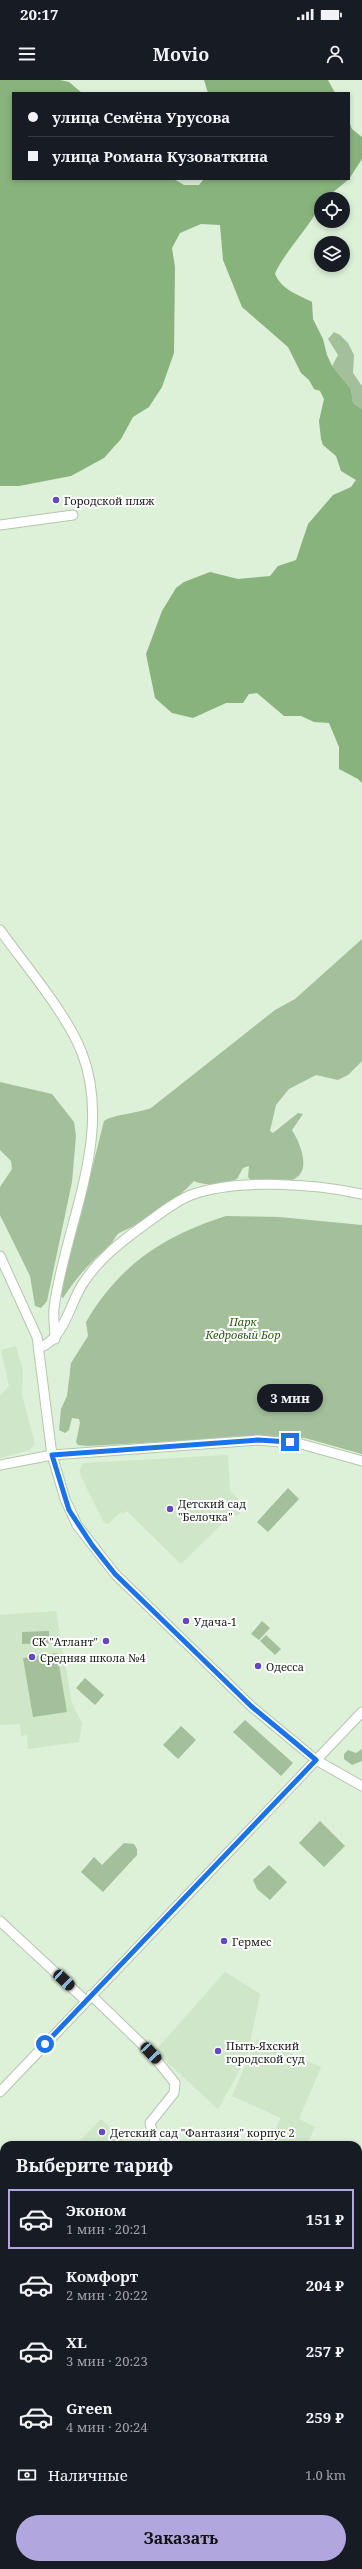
<!DOCTYPE html>
<html lang="ru">
<head>
<meta charset="utf-8">
<style>
	:root { --surface:#171b24; --page:#242831; --text:#f1f3f6; --muted:#9ea1a6; --line:#363941; --accent:#b1a6de }
	body { margin:0; font-family:"Noto Serif",serif; background:var(--page); color:var(--text); height:100vh; display:flex; flex-direction:column; font-size:15px; white-space:nowrap }
	* { box-sizing:border-box; margin:0 }
	p { font-size:13px; color:var(--muted) }
	.icon { flex:none; width:22px; height:22px; fill:none; stroke:currentColor; stroke-width:2; stroke-linecap:round; stroke-linejoin:round }
	.map { position:relative; flex:1; overflow:hidden }
	.details { position:absolute; left:0px; top:2061px; width:362px; height:428px; display:flex; flex-direction:column; background:var(--surface); border-radius:12px 12px 0 0; box-shadow:0 2px 6px #0003 }
	.details>* { flex:none }
	.top-card { position:absolute; left:12px; top:12px; width:338px; height:88px; border-radius:0px; box-shadow:0 2px 6px #0003; display:grid; align-content:center; height:88px; padding:0 16px; background:var(--surface) }
	.buttons { position:absolute; left:314px; top:112px; display:grid; gap:8px }
	.buttons a { display:grid; place-items:center; width:36px; height:36px; border-radius:50%; background:var(--surface); box-shadow:0 2px 6px #0003; font-size:20px }
	.end { position:absolute; width:18px; height:18px; margin:-9px; border:5px solid #1a73e8; background:#fff; box-shadow:0 0 0 2px #fff }
	.from { border-radius:50% }
	.bubble { position:absolute; height:28px; border-radius:14px; background:var(--surface); box-shadow:0 2px 6px #0003; font-size:13px; font-weight:700; line-height:28px; text-align:center }
	.car { position:absolute; width:12px; height:24px; margin:-12px -6px; border-radius:5px; box-shadow:0 0 3px 1px #0007; background:linear-gradient(#222 24%,#8ab4d8 0 40%,#222 0 76%,#8ab4d8 0 86%,#222 0) }
	.top-card b { display:flex; align-items:center; gap:14px; height:38px; font-size:15px }
	.top-card b+b { border-top:1px solid var(--line) }
	.top-card i { width:10px; height:10px; background:var(--text) }
	ul { padding:0; list-style:none }
	li { display:flex; align-items:center; gap:12px; height:60px; margin:0 8px 6px; padding:0 8px; border:2px solid transparent; border-radius:0px }
	li div { flex:1 }
	li b { display:block; font-size:15px }
	li em { font-style:normal; font-weight:700 }
	li.selected { border-color:var(--accent) }
	li>.icon { width:36px; height:36px; stroke-width:1.5 }
	h2 { padding:0 16px; font-size:18px; line-height:48px }
	.pay { display:flex; align-items:center; gap:10px; height:44px; padding:0 16px; font-size:15px }
	.pay p { margin-inline-start:auto }
	.action { display:flex; gap:8px; margin-top:auto; padding:8px 16px }
	.action a { flex:1; height:46px; border-radius:24px; background:var(--accent); color:#111; font-size:16px; font-weight:700; line-height:46px; text-align:center }
	.status { display:flex; justify-content:space-between; align-items:center; height:28px; padding:0 20px; background:var(--surface); direction:ltr }
	.status svg { height:11px; fill:currentColor }
	header { display:flex; justify-content:space-between; align-items:center; height:52px; padding:0 16px; background:var(--surface); font-size:18px; font-weight:700 }
	.map>svg:first-child { display:block }
</style>
</head>
<body>
<div class="status"><b>20:17</b><svg viewBox="0 0 49 12"><path d="M0 12V9h3v3zM5 12V6h3v6zM10 12V3h3v9zM15 12V0h3v12zM26 1h20v11H26zM47 4h2v5h-2z"/></svg></div>
<header><svg class="icon" aria-label="menu" viewBox="0 0 24 24"><path d="M4 6h16M4 12h16M4 18h16"/></svg>Movio<svg class="icon" aria-label="person" viewBox="0 0 24 24"><circle cx="12" cy="8" r="4"/><path d="M4 21q1-7 8-7t8 7"/></svg></header>
<div class="map">
<svg width="362" height="2489" viewBox="0 0 362 2489">
	<rect width="100%" height="100%" fill="#ddf0d8"/>
	<!-- built -->
	<g fill="#cfe6c8">
		<path d="M16 1266 23 1290 22 1315 35 1364 30 1370 0 1378V1316L9 1306 1 1270Z"/>
		<path d="M228 1375 230 1411 246 1427 238 1435 229 1437 181 1484 127 1431 123 1434 121 1432 108 1444 104 1443 79 1392 83 1383Z"/>
		<path d="M56 1531 72 1624 82 1643 79 1662 28 1669 27 1655 21 1656 20 1644 0 1645V1535Z"/>
		<path d="M225 1892 260 1914 247 1977 218 2029 155 1971Z"/>
		<path d="M257 1959 321 1987 299 2039 315 2047 307 2065 268 2064 281 2038 232 2016Z"/>
		<path d="M101 2039 128 2065H76Z"/>
		<path d="M358 2214 362 2216V2311L358 2323Z"/>
		<path d="M152 2485H191L194 2488 149 2489Z"/>
	</g>
	<!-- green -->
	<g fill="#a3c09b">
		<path d="M334 252 340 255 348 263 354 275 353 293 362 306V329L353 323 351 309 332 286 338 275 328 259Z"/>
		<path d="M362 859V981L348 995 338 1000 316 995 289 1009 276 1025 270 1051 273 1053 298 1033 303 1034 292 1050C300 1063 313 1092 292 1100 284 1103 260 1100 251 1100L248 1097 249 1086 243 1088 237 1099C226 1103 206 1107 194 1101 174 1123 146 1141 119 1153 116 1155 113 1162 110 1165 89 1184 79 1194 63 1218L60 1216 104 1041C111 1035 139 1033 151 1028L275 930 295 919Z"/>
		<path d="M0 1002 52 1014 74 1042 76 1056 72 1102 47 1221 41 1228 35 1226 30 1196 0 1135V1107L12 1089 11 1081 0 1070Z"/>
		<path d="M226 1136 279 1137 362 1145V1374L305 1358 277 1356 87 1366 78 1365 76 1362 80 1343 79 1339 72 1338 69 1350 65 1353 59 1350 61 1329 67 1316 71 1283 88 1256 86 1242C120 1184 164 1156 226 1136Z"/>
		<path d="M288 1408 299 1419 268 1452 257 1442Z"/>
		<path d="M262 1541 270 1548 259 1560 251 1554Z"/>
		<path d="M49 1551V1563L22 1564V1552Z"/>
		<path d="M266 1555 281 1569 275 1575 260 1561Z"/>
		<path d="M57 1573 67 1632 33 1637 23 1578Z"/>
		<path d="M85 1598 104 1615 95 1625 76 1608Z"/>
		<path d="M245 1640 293 1683 281 1696 233 1652Z"/>
		<path d="M181 1646 196 1660 178 1679 163 1665Z"/>
		<path d="M362 1669V1681L352 1685 344 1679V1674L348 1670 356 1673Z"/>
		<path d="M320 1741 345 1766 324 1787 299 1763Z"/>
		<path d="M124 1763 134 1764 137 1769V1775L103 1812 81 1792 94 1777 102 1785Z"/>
		<path d="M269 1785 287 1802 270 1820 257 1809 253 1800Z"/>
		<path d="M0 2208 4 2213V2289L0 2295Z"/>
		<path d="M358 2446 362 2448V2489H359L358 2485Z"/>
	</g>
	<!-- water -->
	<g fill="#89b37c">
		<path d="M0 0H60L69 2 82 13H13V99H174L184 105H199L204 99H349L325 119H321C321 135 282 174 275 194 282 210 297 214 312 222L313 239 323 259 327 275 332 286 351 309 353 323 362 329V703L358 699 339 689V667L329 643 314 642 301 636H284L257 613 249 614 243 623H226L193 638 172 633 155 618 146 574 162 531 176 508 184 502 210 492 238 499 270 496 278 486 296 480 308 444 333 415 351 407 356 400 341 391 336 376 323 365 321 359 319 341 324 319 320 311 314 309 309 300 301 293 288 267 242 227 223 180 220 145 201 144 180 153 172 168 175 187 174 273 162 307 149 327 133 337 121 359 104 378 71 396 19 406H0Z"/>
		<path d="M204 0H328L335 13H208Z"/>
		<path d="M349 41 352 49 362 57V79L349 99Z"/>
	</g>
	<g fill="none" stroke-linecap="round" stroke-linejoin="round">
		<defs>
			<g id="minor">
				<path d="M0 445 73 435"/>
				<path d="M0 850C25 885 67 934 82 973 114 1056 65 1145 54 1228 53 1238 55 1249 55 1259"/>
				<path d="M0 1176 37 1257 52 1375 65 1419 77 1445 115 1494 251 1626 316 1680 362 1706"/>
				<path d="M39 1268C64 1259 69 1226 82 1205 97 1181 118 1164 140 1148 156 1137 173 1122 191 1115 237 1098 315 1104 362 1114"/>
				<path d="M0 1385 52 1375 258 1360 301 1364 362 1381"/>
				<path d="M0 1841 86 1921"/>
				<path d="M91 1915 151 1973 175 2003 174 2013 150 2043 156 2065"/>
				<path d="M0 2012 362 1632"/>
				<path d="M358 2405 362 2395"/>
				<path d="M53 2489 63 2485"/>
			</g>
			<g id="major">
				<path d="M0 2187 4 2191"/>
				<path d="M358 2426 362 2428"/>
			</g>
		</defs>
		<!-- minor casing -->
		<use href="#minor" stroke="#b5c6af" stroke-width="11"/>
		<!-- major casing -->
		<use href="#major" stroke="#6ea55c" stroke-width="14"/>
		<!-- minor -->
		<use href="#minor" stroke="#fff" stroke-width="9"/>
		<!-- major -->
		<use href="#major" stroke="#c4f5b5" stroke-width="12"/>
	</g>
	<g fill="none" stroke-linecap="round" stroke-linejoin="round">
		<!-- route -->
		<path stroke="#1a73e8" stroke-width="5" d="M45 1964 316 1680 251 1626 115 1494 92 1465 69 1430 52 1375 258 1360 290 1362"/>
	</g>
	<!-- markers -->
	<g fill="#6348c1" stroke="#fff" stroke-width="1.5">
		<circle cx="56" cy="420" r="4"/>
		<circle cx="170" cy="1429" r="4"/>
		<circle cx="186" cy="1541" r="4"/>
		<circle cx="106" cy="1561" r="4"/>
		<circle cx="32" cy="1577" r="4"/>
		<circle cx="258" cy="1586" r="4"/>
		<circle cx="224" cy="1861" r="4"/>
		<circle cx="218" cy="1971" r="4"/>
		<circle cx="102" cy="2052" r="4"/>
	</g>
	<g text-anchor="middle" dominant-baseline="central" stroke-width="4" stroke-linejoin="round" paint-order="stroke">
		<!-- poi labels -->
		<g font-size="11" fill="#161d14" stroke="#fff" text-anchor="start">
			<text x="64" y="420">Городской пляж</text>
			<text x="178" y="1423">Детский сад<tspan x="178" dy="13">"Белочка"</tspan></text>
			<text x="194" y="1541">Удача-1</text>
			<text x="98" y="1561" text-anchor="end">СК "Атлант"</text>
			<text x="40" y="1577">Средняя школа №4</text>
			<text x="266" y="1586">Одесса</text>
			<text x="232" y="1861">Гермес</text>
			<text x="226" y="1965">Пыть-Яхский<tspan x="226" dy="13">городской суд</tspan></text>
			<text x="110" y="2052">Детский сад "Фантазия" корпус 2</text>
		</g>
		<!-- park labels -->
		<g font-size="11" font-style="italic" fill="#255a0d" stroke="#fff">
			<text x="243" y="1241">Парк<tspan x="243" dy="13">Кедровый Бор</tspan></text>
		</g>
	</g>
</svg>
<div class="buttons">
<a><svg class="icon" aria-label="locate" viewBox="0 0 24 24"><circle cx="12" cy="12" r="6"/><path d="M12 2v4M12 18v4M2 12h4M18 12h4"/></svg></a>
<a><svg class="icon" aria-label="layers" viewBox="0 0 24 24"><path d="M12 4l9 5-9 5-9-5zM3 14l9 5 9-5"/></svg></a>
</div>
<i class="end from" style="left:45px;top:1964px"></i>
<i class="end" style="left:290px;top:1362px"></i>
<div class="bubble" style="left:257px;top:1304px;width:66px">3 мин</div>
<i class="car" style="left:64px;top:1900px;rotate:133deg"></i>
<i class="car" style="left:151px;top:1973px;rotate:137deg"></i>
<div class="top-card">
<b><i class="from"></i>улица Семёна Урусова</b>
<b><i></i>улица Романа Кузоваткина</b>
</div>
<section class="details">
<h2>Выберите тариф</h2>
<ul>
<li class="selected"><svg class="icon" aria-label="car" viewBox="0 0 24 24"><path d="M5 17H2v-5l4-1 3-4h7l3 4 3 1v5h-3M9 17h6M6 11h13"/><circle cx="7" cy="17" r="2"/><circle cx="17" cy="17" r="2"/></svg><div><b>Эконом</b><p>1 мин · 20:21</p></div><em>151 ₽</em></li>
<li><svg class="icon" aria-label="car" viewBox="0 0 24 24"><path d="M5 17H2v-5l4-1 3-4h7l3 4 3 1v5h-3M9 17h6M6 11h13"/><circle cx="7" cy="17" r="2"/><circle cx="17" cy="17" r="2"/></svg><div><b>Комфорт</b><p>2 мин · 20:22</p></div><em>204 ₽</em></li>
<li><svg class="icon" aria-label="car" viewBox="0 0 24 24"><path d="M5 17H2v-5l4-1 3-4h7l3 4 3 1v5h-3M9 17h6M6 11h13"/><circle cx="7" cy="17" r="2"/><circle cx="17" cy="17" r="2"/></svg><div><b>XL</b><p>3 мин · 20:23</p></div><em>257 ₽</em></li>
<li><svg class="icon" aria-label="car" viewBox="0 0 24 24"><path d="M5 17H2v-5l4-1 3-4h7l3 4 3 1v5h-3M9 17h6M6 11h13"/><circle cx="7" cy="17" r="2"/><circle cx="17" cy="17" r="2"/></svg><div><b>Green</b><p>4 мин · 20:24</p></div><em>259 ₽</em></li>
</ul>
<div class="pay"><svg class="icon" aria-label="cash" viewBox="0 0 24 24"><path d="M3 7h18v10H3z"/><circle cx="12" cy="12" r="2"/></svg>Наличные<p>1.0 km</p></div>
<div class="action"><a>Заказать</a></div>
</section>
</div>
</body>
</html>
